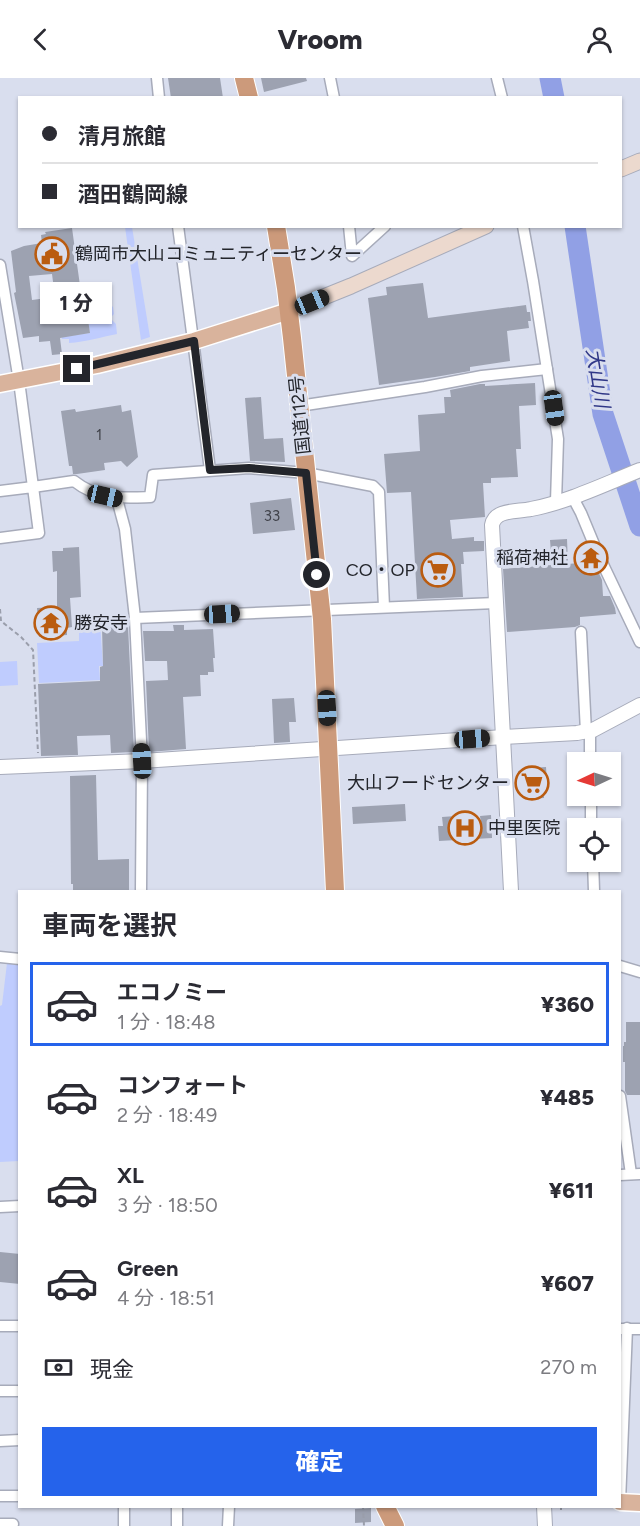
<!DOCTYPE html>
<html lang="ja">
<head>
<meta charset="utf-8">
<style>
	:root { --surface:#fff; --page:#f7f7f7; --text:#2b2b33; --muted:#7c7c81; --line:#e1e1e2; --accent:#2563eb }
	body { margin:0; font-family:Figtree,"Noto Sans JP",sans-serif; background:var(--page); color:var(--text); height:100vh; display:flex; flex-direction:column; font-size:22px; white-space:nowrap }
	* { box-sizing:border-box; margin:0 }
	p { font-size:20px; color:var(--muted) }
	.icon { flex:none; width:33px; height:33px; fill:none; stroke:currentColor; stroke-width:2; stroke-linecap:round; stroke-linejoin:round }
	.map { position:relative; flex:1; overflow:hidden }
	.details { position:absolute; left:18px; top:812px; width:603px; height:618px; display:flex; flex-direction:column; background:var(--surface); border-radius:0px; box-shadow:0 2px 4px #0004 }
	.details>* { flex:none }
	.banner { position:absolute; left:18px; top:18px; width:604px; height:132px; border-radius:0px; box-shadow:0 2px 4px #0004; display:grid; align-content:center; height:132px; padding:0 24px; background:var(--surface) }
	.needle { width:39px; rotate:266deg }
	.controls { position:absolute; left:567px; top:674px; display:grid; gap:12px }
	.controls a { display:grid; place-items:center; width:54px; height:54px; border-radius:0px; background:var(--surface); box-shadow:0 2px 4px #0004; font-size:30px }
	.end { position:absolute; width:27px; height:27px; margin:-14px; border:8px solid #23252b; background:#fff; box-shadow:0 0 0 3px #fff }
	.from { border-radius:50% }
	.bubble { position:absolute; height:42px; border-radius:0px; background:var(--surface); box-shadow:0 2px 4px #0004; font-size:20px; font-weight:800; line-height:42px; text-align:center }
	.car { position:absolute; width:18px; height:36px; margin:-18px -9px; border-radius:8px; box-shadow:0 0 4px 2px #0007; background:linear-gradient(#222 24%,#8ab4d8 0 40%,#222 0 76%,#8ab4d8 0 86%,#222 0) }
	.banner b { display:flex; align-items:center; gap:21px; height:57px; font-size:22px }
	.banner b+b { border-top:2px solid var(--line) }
	.banner i { width:15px; height:15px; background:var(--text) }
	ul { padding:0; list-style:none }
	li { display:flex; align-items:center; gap:18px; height:84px; margin:0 12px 9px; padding:0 12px; border:3px solid transparent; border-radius:0px }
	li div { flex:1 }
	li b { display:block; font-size:22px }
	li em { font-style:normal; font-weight:800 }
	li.selected { border-color:var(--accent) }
	li>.icon { width:54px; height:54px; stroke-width:1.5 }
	h2 { padding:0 24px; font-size:27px; line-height:72px }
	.pay { display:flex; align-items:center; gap:15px; height:66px; padding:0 24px; font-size:22px }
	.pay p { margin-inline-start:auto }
	.primary-button { display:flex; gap:12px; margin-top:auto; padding:12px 24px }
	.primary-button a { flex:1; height:69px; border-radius:0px; background:var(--accent); color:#fff; font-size:24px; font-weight:800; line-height:69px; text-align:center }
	header { display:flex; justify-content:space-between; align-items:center; height:78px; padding:0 24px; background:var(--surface); font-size:27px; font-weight:800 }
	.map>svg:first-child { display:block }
</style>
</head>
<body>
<header><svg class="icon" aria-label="back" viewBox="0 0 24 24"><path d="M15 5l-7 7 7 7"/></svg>Vroom<svg class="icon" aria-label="person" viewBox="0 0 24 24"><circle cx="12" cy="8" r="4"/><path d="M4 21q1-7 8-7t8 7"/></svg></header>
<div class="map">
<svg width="640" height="1448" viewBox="0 0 640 1448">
	<rect width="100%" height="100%" fill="#d9deee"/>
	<!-- green -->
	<g fill="#bfccfe">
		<path d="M125 149H132L150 259 141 262Z"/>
		<path d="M94 213 113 229 114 236 111 239 88 241 86 223 88 222V216Z"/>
		<path d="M111 241 116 246 117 256C101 259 86 264 69 265V261H62L61 256 68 258 90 255 88 244Z"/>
		<path d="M100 545 103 588H99L100 602 39 605 37 565 79 563V546Z"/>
		<path d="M17 583 18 607 0 608V584Z"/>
		<path d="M7 885 19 886V1083L0 1084V928L2 927Z"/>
	</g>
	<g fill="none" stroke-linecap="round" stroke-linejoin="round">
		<!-- river -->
		<g stroke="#91a0e5" stroke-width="21">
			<path d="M550 0 554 20"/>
			<path d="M575 148 603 336 640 448"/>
		</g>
	</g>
	<!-- building -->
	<g fill="#9da2b1" fill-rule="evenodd">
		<path d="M168 0H220L223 20H171Z"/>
		<path d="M261 0H306L307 3 264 14Z"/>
		<path d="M72 150 82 222H85L90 255 60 260 62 276 52 277 50 263 39 264V258L23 260 14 215 16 214 11 173 24 168 42 165 41 157 46 156 45 154ZM52 196 55 219 32 222 29 198Z"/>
		<path d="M423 205 428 240 526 227 527 234H530L531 243H528L529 250 507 253 510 283 470 289V293L435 299 379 307 368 220 387 217 386 209Z"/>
		<path d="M535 305 536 327 519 328 521 371H516L518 399 491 400V405H483L485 439 450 442 452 461 474 459V463H484V473L463 474 464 486H461L463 519 417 521 411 414 387 415 384 376 420 373 418 337 445 335 444 319H451L450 312 480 306H485V308Z"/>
		<path d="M261 319 264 361 283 360 285 384 250 383 245 320Z"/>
		<path d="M121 327 122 334 131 332 138 379 127 389 121 383 104 385 105 392 77 396H73L72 388H69L61 333 75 331 76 334Z"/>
		<path d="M291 420 295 452 253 456 250 425Z"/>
		<path d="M567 461 568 486 589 484 590 489H596L602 502 603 518H610L615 530 616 536 580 539V547L575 549 507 554 503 491 552 487 550 462Z"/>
		<path d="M79 469 81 519 70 520 72 549 67 550V557L39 559 37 530 57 529V493L53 494 52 473H63V470Z"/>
		<path d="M173 547H184V552L213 551 215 580H213L214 594H208V597H200L201 618 183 619 186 671 149 674 146 603 168 602 167 583H145L143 553H174Z"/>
		<path d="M128 548 134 674 111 675 110 657 77 658 78 677 41 678 38 606 100 603V589L103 588 102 549Z"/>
		<path d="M294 620 296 644H289L290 664 274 665 272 621Z"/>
		<path d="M546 689 547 705H543L544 720 524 721 522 717H519L518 693 530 692V690Z"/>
		<path d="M96 697 98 782 129 781V813H73V806H71L70 698Z"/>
		<path d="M405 726 406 743 353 746 352 729Z"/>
		<path d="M491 737 492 760 439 763 438 748H443L442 739 456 738 457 747 481 745 480 738Z"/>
		<path d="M626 944H640V1017H627L625 1013V984H623V968H624V964H626Z"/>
		<path d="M0 1174 20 1176V1206L0 1204Z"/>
		<path d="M371 1430V1444L355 1445V1431Z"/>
	</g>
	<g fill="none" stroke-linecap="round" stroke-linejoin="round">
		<defs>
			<g id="minor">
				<path d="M157 0 159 20"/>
				<path d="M330 0 334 20"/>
				<path d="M497 0 502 20"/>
				<path d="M178 148 210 392"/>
				<path d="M349 148 352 178 385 148"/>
				<path d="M523 148 533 203 558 361 556 424"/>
				<path d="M0 187 19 303 33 409 74 403C98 422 121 420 150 419L153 397 249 390 306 395 373 408 379 414 384 529"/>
				<path d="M299 328 425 309 482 298 547 291"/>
				<path d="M0 413 33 409 39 455 0 460"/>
				<path d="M572 418 581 435 598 476 640 564"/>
				<path d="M117 421 125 451 135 540 142 683 141 813"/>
				<path d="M135 540 496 525"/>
				<path d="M581 554 586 654"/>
				<path d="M590 653V684"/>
				<path d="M591 717V750"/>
				<path d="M593 783 594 813"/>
				<path d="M0 879 20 881"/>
				<path d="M620 888 640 894"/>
				<path d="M620 1018 631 1096"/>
				<path d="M620 1097 640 1096"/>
				<path d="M0 1129 20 1128"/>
				<path d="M0 1248H20"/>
				<path d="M620 1251H640"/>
				<path d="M0 1313H20"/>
				<path d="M0 1363 20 1362"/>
				<path d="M0 1418H20"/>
				<path d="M620 1424 627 1250"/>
				<path d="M0 1446H13"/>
				<path d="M124 1448V1428"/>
				<path d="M177 1448V1428"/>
				<path d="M228 1448 229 1428"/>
			</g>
			<g id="tertiary">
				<path d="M0 689 142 683 504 659 577 655 593 652 640 627"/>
				<path d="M511 813 492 447C495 431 517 434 531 431 568 424 605 406 640 392"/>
				<path d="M544 1428 545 1448"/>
			</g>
			<g id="secondary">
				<path d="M621 91 640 83"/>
				<path d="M289 233 351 208 486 148"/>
			</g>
			<g id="primary">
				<path d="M0 306 97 287 194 263 289 233"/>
				<path d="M620 1424 640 1425"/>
			</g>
			<g id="trunk">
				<path d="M244 0 249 20"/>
				<path d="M276 148 286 210 292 260 322 541 335 813"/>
				<path d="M385 1428 395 1448"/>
			</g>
		</defs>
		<!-- minor casing -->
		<use href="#minor" stroke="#a7abba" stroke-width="13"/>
		<!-- tertiary casing -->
		<use href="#tertiary" stroke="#a7abba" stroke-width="16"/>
		<!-- secondary casing -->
		<use href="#secondary" stroke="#a7abba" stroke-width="17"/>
		<!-- primary casing -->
		<use href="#primary" stroke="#fff" stroke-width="19"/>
		<!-- trunk casing -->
		<use href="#trunk" stroke="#fff" stroke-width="20"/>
		<!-- path -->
		<g stroke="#9a9eab" stroke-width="2" stroke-dasharray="4.5 3" stroke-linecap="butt">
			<path d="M0 531 1 543 21 559 33 572 38 675"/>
			<path d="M76 543 126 541"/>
			<path d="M363 1428 364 1448"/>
			<path d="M561 1428V1432"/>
		</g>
		<!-- minor -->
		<use href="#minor" stroke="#fff" stroke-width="10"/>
		<!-- tertiary -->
		<use href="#tertiary" stroke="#fff" stroke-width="14"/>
		<!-- secondary -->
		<use href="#secondary" stroke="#ecd9ce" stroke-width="15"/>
		<!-- primary -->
		<use href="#primary" stroke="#d9b39c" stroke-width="16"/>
		<!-- trunk -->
		<use href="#trunk" stroke="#cc9a7b" stroke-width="18"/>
	</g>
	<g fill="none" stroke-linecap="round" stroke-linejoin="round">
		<!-- route -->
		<path stroke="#23252b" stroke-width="8" d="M77 291 194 263 210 392 249 390 306 395 317 497"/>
	</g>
	<!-- icons -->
	<defs>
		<symbol id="civic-ring" viewBox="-11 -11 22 22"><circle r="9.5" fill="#d9deee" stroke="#ba5c10" stroke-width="1.5"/><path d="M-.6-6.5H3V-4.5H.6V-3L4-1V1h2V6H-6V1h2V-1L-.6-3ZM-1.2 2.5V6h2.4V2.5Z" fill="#ba5c10"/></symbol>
		<symbol id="temple-ring" viewBox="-11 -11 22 22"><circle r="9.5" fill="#d9deee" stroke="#ba5c10" stroke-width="1.5"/><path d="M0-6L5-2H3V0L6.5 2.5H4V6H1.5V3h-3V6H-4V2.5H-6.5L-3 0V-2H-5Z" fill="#ba5c10"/></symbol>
		<symbol id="supermarket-ring" viewBox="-11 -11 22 22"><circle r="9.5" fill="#d9deee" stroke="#ba5c10" stroke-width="1.5"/><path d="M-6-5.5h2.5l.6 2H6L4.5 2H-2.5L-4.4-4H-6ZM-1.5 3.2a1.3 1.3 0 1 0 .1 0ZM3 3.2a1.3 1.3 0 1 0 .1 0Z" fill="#ba5c10"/></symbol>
		<symbol id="hospital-ring" viewBox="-11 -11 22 22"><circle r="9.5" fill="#d9deee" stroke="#ba5c10" stroke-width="1.5"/><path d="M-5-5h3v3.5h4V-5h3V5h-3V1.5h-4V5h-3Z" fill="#ba5c10"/></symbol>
	</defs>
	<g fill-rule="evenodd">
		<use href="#civic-ring" x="33" y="157" width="38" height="38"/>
		<use href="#temple-ring" x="572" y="461" width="38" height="38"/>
		<use href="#supermarket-ring" x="419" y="473" width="38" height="38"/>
		<use href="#temple-ring" x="32" y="526" width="38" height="38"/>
		<use href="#supermarket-ring" x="513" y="686" width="38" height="38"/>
		<use href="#hospital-ring" x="446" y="731" width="38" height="38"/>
	</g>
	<g text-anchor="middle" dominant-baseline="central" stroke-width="6" stroke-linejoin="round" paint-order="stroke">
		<!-- number labels -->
		<g font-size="15" fill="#42444c">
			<text x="99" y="357">1</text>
			<text x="272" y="438">33</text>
		</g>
		<!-- poi labels -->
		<g font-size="18" fill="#23252b" stroke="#d9deee" text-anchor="start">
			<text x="75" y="176">鶴岡市大山コミュニティーセンター</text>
			<text x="568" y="480" text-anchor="end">稲荷神社</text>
			<text x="415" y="492" text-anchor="end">CO・OP</text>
			<text x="74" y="545">勝安寺</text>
			<text x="509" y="705" text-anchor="end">大山フードセンター</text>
			<text x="488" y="750">中里医院</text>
		</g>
		<!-- street labels -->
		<g font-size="18" fill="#23252b" stroke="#d9deee">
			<text transform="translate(300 337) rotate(-96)">国道112号</text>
		</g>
		<!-- water labels -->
		<g font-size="20" font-style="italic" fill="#2f3787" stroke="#d9deee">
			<text transform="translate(598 300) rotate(81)">大山川</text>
		</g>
	</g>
</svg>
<div class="controls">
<a><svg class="needle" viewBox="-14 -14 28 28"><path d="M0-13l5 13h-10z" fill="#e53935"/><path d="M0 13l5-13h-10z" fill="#7c7c81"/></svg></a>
<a><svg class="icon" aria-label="locate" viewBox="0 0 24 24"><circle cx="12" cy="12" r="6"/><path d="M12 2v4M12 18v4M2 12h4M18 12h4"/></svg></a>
</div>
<i class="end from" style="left:317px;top:497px"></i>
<i class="end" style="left:77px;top:291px"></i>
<div class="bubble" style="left:40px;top:204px;width:72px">1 分</div>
<i class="car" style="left:312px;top:224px;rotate:68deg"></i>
<i class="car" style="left:554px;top:330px;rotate:172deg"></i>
<i class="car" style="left:105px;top:418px;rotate:103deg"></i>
<i class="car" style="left:222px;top:536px;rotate:87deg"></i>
<i class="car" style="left:327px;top:630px;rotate:177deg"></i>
<i class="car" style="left:472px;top:661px;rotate:86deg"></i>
<i class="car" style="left:142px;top:683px;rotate:357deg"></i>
<div class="banner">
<b><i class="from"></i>清月旅館</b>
<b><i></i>酒田鶴岡線</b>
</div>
<section class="details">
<h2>車両を選択</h2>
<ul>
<li class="selected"><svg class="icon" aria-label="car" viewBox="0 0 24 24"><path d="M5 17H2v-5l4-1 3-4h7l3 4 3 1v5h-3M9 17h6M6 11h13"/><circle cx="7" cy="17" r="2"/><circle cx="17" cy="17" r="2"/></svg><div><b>エコノミー</b><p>1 分 · 18:48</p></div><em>¥360</em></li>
<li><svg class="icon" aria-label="car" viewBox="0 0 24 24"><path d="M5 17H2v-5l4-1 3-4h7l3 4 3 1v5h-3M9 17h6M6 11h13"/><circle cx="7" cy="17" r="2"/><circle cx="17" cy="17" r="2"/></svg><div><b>コンフォート</b><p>2 分 · 18:49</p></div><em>¥485</em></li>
<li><svg class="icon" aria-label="car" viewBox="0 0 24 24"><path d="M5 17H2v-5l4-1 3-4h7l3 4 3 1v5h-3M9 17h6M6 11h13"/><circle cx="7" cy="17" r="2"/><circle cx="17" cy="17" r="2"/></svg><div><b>XL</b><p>3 分 · 18:50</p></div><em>¥611</em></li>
<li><svg class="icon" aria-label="car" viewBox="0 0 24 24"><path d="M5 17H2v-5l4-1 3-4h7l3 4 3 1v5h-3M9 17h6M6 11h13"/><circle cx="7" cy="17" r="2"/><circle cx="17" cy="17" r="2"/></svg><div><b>Green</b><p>4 分 · 18:51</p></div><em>¥607</em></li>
</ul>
<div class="pay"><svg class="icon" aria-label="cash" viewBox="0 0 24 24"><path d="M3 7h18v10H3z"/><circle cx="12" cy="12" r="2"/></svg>現金<p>270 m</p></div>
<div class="primary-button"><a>確定</a></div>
</section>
</div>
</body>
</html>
